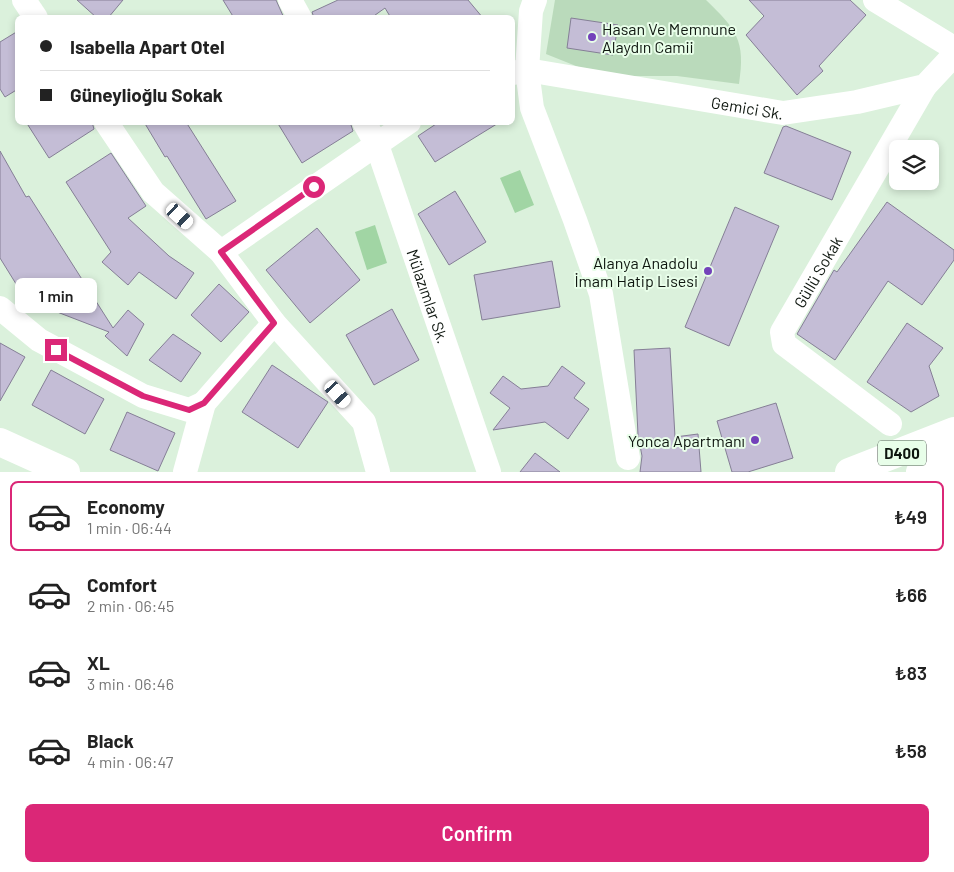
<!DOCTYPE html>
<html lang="en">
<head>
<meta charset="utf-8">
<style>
	:root { --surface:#fff; --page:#f6f6f6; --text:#222; --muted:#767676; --line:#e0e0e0; --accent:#db2777 }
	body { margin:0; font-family:Barlow,sans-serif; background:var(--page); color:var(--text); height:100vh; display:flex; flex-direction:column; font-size:19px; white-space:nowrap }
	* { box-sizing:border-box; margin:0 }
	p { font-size:16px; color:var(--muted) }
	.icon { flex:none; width:28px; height:28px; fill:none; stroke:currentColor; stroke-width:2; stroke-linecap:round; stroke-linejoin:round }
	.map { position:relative; height:472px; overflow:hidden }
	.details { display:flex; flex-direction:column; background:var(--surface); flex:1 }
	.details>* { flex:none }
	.guide { position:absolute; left:15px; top:15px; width:500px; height:110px; border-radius:8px; box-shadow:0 2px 8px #0003; display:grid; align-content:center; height:110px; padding:0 25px; background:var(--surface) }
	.buttons { position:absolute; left:889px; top:140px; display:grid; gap:10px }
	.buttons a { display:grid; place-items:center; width:50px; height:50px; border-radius:8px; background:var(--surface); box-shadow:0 2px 8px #0003; font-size:25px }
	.end { position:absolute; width:22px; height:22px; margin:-11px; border:6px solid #db2777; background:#fff; box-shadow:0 0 0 2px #fff }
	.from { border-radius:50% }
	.bubble { position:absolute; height:35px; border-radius:8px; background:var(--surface); box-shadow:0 2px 8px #0003; font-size:16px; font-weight:600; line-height:35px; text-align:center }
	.car { position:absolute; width:15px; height:30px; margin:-15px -8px; border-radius:6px; box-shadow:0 0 4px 1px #0007; background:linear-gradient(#fff 24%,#345 0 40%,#fff 0 76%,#345 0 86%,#fff 0) }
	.guide b { display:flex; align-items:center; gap:18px; height:48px; font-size:19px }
	.guide b+b { border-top:1px solid var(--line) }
	.guide i { width:12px; height:12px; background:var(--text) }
	ul { padding:9px 0 0; list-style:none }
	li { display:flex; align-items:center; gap:15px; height:70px; margin:0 10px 8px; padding:0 15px; border:2px solid transparent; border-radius:8px }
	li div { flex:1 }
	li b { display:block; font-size:19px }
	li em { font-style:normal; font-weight:600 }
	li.current { border-color:var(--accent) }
	li>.icon { width:45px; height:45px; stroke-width:1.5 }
	.button { display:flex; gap:10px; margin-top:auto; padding:10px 25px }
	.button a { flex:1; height:58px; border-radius:8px; background:var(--accent); color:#fff; font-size:20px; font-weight:600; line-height:58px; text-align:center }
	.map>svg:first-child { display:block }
</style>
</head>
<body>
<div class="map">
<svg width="954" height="472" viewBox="0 0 954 472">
	<rect width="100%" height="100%" fill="#dbf1dc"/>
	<!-- green -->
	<path fill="#badabb" d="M555 0H706C736 29 746 40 739 84L677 76H601L546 54Z"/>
	<!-- water -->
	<g fill="#a1d5a4">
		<path d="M520 170 534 205 515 213 500 178Z"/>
		<path d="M375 225 387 263 367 270 355 232Z"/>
	</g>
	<!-- building -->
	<g fill="#c4bdd6" stroke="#857f96">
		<path d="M77 0H123L108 18H97Z"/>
		<path d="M223 0H276L284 18H234Z"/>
		<path d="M338 0H468L483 18H391L385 8 371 18H314L312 12Z"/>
		<path d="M749 0H850L866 15 819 66 823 71 797 95 746 35 764 16Z"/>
		<path d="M571 18 618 25 613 55 567 48Z"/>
		<path d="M18 31V89L5 97 0 89V42Z"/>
		<path d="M26 122H92L94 129 49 158Z"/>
		<path d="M144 122H186L236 201 206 219 167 156 165 157Z"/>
		<path d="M277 122H350L353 131 302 163Z"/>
		<path d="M439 122H500L435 162 418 136Z"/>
		<path d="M786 126 851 152 832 200 764 173 783 127Z"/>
		<path d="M0 151 26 197 29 196 113 328 128 310 144 324 127 356 105 336 109 332 26 300 0 258Z"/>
		<path d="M111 153 146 206 128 218 169 256 194 273 176 299 139 272 128 285 102 262 111 252 66 182Z"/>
		<path d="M455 191 486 242 449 265 418 214Z"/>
		<path d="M887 202 954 250V260L922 305 888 281 835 360 797 334 834 270 837 272Z"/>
		<path d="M735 207 779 226 729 346 685 327Z"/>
		<path d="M317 228 360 280 310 323 266 270Z"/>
		<path d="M552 261 560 307 482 320 474 275Z"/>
		<path d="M219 284 249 312 221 342 191 315Z"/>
		<path d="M392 309 419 360 374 385 346 335Z"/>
		<path d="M907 323 943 348 929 366 939 396 911 412 867 382Z"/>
		<path d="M173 334 201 353 181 382 149 360Z"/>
		<path d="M0 343 25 357 0 401Z"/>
		<path d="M670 348 675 437 698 434 701 472H640L642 456 638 435 634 350Z"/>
		<path d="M272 365 328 402 298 448 242 412Z"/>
		<path d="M562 366 585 383 574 398 589 409 568 439 545 422 493 430 510 408 490 393 503 376 521 389 548 386Z"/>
		<path d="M51 370 104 399 85 434 32 405Z"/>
		<path d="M776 403 793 458 748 472H732L717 421Z"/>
		<path d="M127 412 175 433 158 471 110 450Z"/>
		<path d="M535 453 560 472H520Z"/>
	</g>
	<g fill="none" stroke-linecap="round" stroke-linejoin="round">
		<!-- minor -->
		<g stroke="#fff" stroke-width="24">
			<path d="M24 0 36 18"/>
			<path d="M290 0 300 18"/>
			<path d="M535 0 531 11 527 70 532 108 575 220 601 294 628 458"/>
			<path d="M875 0 954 48"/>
			<path id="s1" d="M513 73 527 70 783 113 857 102 925 86 954 55"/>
			<path d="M106 122 153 192 221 252 274 323 364 422 378 472"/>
			<path id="s2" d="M364 122 377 145 489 472"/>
			<path d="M221 252 409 122"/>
			<path d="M0 308 39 340 143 396 189 410 204 403 274 323"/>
			<path id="s3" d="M890 424 784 344 782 332 925 86"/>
			<path d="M185 472 204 403"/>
		</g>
		<!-- highway -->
		<g stroke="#fff" stroke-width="28">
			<path d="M0 442 66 472"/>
			<path d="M849 472 954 431"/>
			<path d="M920 472 954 457"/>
		</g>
	</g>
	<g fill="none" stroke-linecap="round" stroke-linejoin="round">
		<!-- route -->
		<path stroke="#db2777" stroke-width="6" d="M56 350 143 396 189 410 204 403 274 323 221 252 314 187"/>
	</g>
	<!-- markers -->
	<g fill="#7342ba" stroke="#e8fee9" stroke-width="2">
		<circle cx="592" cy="37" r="5"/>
		<circle cx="708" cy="271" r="5"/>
		<circle cx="755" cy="440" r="5"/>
	</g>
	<g text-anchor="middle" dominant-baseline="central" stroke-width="4" stroke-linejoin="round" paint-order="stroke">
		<!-- shield labels -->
		<rect fill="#e8fee9" stroke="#4f5c50" stroke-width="1" x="878" y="440.5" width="48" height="25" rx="4"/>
		<g font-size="15" font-weight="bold" fill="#0e160f">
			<text x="902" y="453">D400</text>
		</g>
		<!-- poi labels -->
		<g font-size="16" fill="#0e160f" stroke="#e8fee9" text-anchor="end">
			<text x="602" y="28" text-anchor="start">Hasan Ve Memnune<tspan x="602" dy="18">Alaydın Camii</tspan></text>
			<text x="698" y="262">Alanya Anadolu<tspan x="698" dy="18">İmam Hatip Lisesi</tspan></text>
			<text x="745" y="440">Yonca Apartmanı</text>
		</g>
		<!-- street labels -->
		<g font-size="16" fill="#0e160f" stroke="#e8fee9">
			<text stroke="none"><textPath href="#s1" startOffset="238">Gemici Sk.</textPath></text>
			<text stroke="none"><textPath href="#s3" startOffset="215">Güllü Sokak</textPath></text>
			<text stroke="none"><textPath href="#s2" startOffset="186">Mülazımlar Sk.</textPath></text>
		</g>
	</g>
</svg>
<div class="buttons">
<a><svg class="icon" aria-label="layers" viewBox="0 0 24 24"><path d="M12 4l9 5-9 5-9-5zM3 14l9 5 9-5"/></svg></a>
</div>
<i class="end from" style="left:314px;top:187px"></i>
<i class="end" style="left:56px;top:350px"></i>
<div class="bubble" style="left:15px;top:278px;width:82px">1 min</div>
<i class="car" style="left:180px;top:216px;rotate:132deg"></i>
<i class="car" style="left:338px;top:394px;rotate:138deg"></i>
<div class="guide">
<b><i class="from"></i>Isabella Apart Otel</b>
<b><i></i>Güneylioğlu Sokak</b>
</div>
</div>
<section class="details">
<ul>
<li class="current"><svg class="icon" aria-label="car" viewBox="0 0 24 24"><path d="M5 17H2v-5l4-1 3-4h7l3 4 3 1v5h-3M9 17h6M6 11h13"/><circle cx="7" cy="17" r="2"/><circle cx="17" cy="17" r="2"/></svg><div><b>Economy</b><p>1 min · 06:44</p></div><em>₺49</em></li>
<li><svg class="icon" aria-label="car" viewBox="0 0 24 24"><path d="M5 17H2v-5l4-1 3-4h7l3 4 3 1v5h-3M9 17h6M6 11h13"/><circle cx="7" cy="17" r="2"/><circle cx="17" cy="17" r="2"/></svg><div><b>Comfort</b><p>2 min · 06:45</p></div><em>₺66</em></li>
<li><svg class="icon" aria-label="car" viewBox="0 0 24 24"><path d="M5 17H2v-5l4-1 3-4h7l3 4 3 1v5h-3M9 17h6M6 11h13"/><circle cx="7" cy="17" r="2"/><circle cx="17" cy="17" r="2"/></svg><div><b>XL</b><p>3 min · 06:46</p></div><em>₺83</em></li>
<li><svg class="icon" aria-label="car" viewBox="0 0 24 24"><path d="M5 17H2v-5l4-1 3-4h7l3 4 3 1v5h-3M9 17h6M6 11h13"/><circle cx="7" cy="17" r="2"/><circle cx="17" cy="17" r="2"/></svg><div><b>Black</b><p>4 min · 06:47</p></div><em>₺58</em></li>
</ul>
<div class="button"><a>Confirm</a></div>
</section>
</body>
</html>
